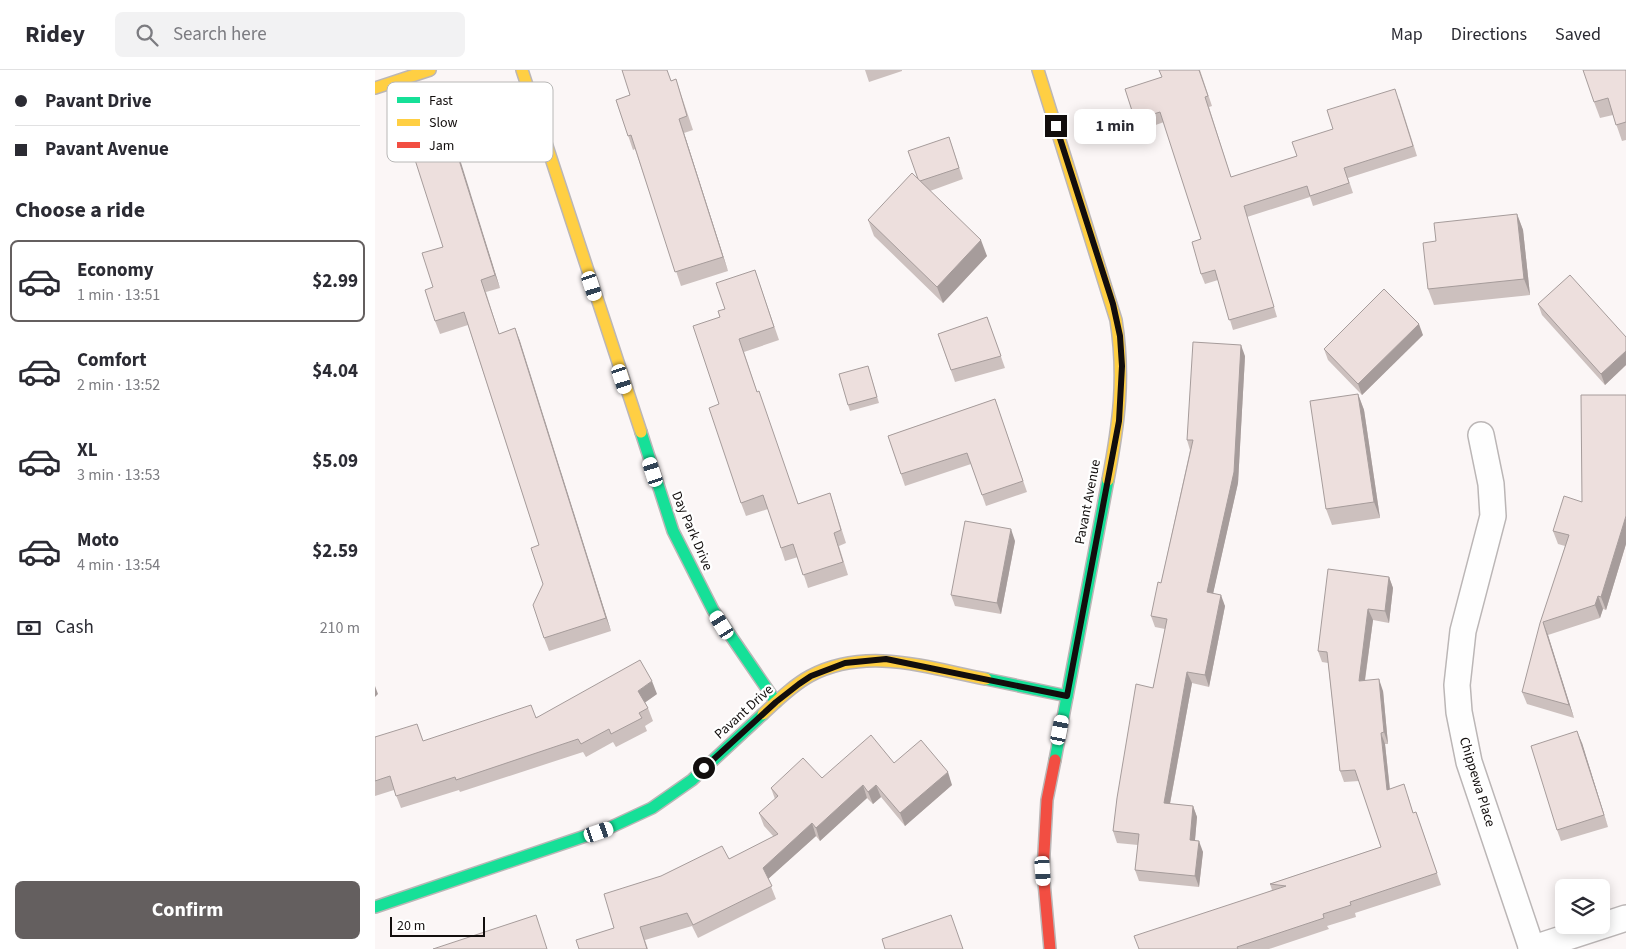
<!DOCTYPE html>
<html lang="en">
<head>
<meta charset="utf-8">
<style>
	:root { --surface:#fff; --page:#f2f2f3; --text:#2b2b33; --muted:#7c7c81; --line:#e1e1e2; --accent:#645f5f }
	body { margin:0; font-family:"Source Sans 3",sans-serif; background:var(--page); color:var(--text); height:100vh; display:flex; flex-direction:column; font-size:19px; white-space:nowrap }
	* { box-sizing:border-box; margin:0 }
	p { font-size:16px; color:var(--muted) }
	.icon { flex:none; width:28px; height:28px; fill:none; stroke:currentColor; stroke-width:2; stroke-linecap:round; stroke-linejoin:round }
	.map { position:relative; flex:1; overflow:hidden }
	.details { display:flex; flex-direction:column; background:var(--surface); width:375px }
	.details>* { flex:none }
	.top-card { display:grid; align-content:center; height:110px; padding:0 15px; background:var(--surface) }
	.fabs { position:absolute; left:1180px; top:809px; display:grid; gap:10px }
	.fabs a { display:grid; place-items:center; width:55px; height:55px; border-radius:8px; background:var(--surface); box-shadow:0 2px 12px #0003; font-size:25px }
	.scale { position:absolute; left:15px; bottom:12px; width:95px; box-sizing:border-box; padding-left:5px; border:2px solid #120e0d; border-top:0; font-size:14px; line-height:18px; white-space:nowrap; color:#120e0d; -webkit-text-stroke:4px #fff; paint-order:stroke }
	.end { position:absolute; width:22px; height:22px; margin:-11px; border:6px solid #120e0d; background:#fff; box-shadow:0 0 0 2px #fff }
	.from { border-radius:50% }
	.bubble { position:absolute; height:35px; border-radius:8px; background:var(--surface); box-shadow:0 2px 12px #0003; font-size:16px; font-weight:700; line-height:35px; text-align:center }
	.car { position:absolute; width:15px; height:30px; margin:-15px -8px; border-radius:6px; box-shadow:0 0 4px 1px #0007; background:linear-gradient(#fff 24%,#345 0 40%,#fff 0 76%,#345 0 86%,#fff 0) }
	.top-card b { display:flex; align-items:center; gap:18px; height:48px; font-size:19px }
	.top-card b+b { border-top:1px solid var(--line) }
	.top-card i { width:12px; height:12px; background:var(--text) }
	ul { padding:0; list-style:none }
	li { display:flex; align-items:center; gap:15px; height:82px; margin:0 10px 8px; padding:0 5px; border:2px solid transparent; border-radius:8px }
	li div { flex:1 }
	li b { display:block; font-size:19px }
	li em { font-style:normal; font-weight:700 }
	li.current { border-color:var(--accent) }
	li>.icon { width:45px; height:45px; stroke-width:1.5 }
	h2 { padding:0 15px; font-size:22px; line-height:60px }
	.pay { display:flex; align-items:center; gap:12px; height:55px; padding:0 15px; font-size:19px }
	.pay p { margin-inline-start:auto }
	.cta { display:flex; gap:10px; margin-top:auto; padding:10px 15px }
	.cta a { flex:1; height:58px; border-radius:8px; background:var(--accent); color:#fff; font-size:20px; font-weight:700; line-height:58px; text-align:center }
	header { display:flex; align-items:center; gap:30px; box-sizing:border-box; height:70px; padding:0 25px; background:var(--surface); border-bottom:1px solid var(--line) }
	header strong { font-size:24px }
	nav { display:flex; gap:28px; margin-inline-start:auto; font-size:18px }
	.search { width:350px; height:45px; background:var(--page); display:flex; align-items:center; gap:12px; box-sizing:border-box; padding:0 18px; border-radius:8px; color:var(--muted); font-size:19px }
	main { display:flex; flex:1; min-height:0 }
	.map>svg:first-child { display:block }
</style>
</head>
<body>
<header>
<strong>Ridey</strong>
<div class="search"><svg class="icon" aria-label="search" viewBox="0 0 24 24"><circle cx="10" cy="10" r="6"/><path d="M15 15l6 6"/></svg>Search here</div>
<nav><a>Map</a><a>Directions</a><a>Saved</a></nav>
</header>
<main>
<section class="details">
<div class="top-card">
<b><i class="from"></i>Pavant Drive</b>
<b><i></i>Pavant Avenue</b>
</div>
<h2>Choose a ride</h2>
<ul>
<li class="current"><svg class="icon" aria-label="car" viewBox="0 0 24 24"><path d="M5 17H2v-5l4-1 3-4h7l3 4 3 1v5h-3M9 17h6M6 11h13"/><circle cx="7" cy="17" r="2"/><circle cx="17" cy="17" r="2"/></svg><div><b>Economy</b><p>1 min · 13:51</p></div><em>$2.99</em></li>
<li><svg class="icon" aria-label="car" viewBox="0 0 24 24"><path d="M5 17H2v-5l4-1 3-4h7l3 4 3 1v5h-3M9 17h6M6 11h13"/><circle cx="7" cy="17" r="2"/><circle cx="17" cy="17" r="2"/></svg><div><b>Comfort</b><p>2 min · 13:52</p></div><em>$4.04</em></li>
<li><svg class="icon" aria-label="car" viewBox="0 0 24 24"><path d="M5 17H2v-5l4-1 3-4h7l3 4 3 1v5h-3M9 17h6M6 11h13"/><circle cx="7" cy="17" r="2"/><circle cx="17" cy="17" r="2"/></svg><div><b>XL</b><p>3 min · 13:53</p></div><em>$5.09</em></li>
<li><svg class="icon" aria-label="car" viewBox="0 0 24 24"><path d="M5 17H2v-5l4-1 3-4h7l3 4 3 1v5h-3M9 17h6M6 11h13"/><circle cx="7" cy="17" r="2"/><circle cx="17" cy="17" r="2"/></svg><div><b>Moto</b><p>4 min · 13:54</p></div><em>$2.59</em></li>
</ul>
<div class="pay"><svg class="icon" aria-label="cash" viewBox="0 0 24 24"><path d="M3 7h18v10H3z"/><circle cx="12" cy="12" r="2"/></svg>Cash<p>210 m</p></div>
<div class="cta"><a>Confirm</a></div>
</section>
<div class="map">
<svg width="1251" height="879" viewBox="0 0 1251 879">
	<rect width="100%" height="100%" fill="#fbf6f6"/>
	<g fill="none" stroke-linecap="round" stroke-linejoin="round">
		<defs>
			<g id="street">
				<path d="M1106 365 1116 414 1118 446 1088 561 1082 615 1084 642 1094 692 1157 879"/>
				<path d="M1156 879 1251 848"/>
			</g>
			<g id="fast">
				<path d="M266 362 298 461 338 540 401 632"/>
				<path d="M611 609 692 626"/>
				<path d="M680 690 733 410"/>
				<path d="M0 837 234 758 277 738 317 710 388 644"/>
			</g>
			<g id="slow">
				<path d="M147 0 266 362"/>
				<path d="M663 0 741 250C750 307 744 353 733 410"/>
				<path d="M0 18 55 0"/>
				<path d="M388 644C402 631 418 615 435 606 492 576 553 598 611 609"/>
			</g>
			<path id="jam" d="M675 879 668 801 672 730 680 690"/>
		</defs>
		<!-- street casing -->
		<use href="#street" stroke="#bbb6b6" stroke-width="28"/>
		<!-- fast casing -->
		<use href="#fast" stroke="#bbb6b6" stroke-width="14"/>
		<!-- slow casing -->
		<use href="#slow" stroke="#bbb6b6" stroke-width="14"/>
		<!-- jam casing -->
		<use href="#jam" stroke="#bbb6b6" stroke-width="14"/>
		<!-- street -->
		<use href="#street" stroke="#fefefe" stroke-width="25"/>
		<!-- fast -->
		<use href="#fast" stroke="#16e098" stroke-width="11"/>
		<!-- slow -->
		<use href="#slow" stroke="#ffcf43" stroke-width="11"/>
		<!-- jam -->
		<use href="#jam" stroke="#f24e42" stroke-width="11"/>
	</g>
	<!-- wall -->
	<g fill="#ccc0be">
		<path d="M490 0H527V1L494 12Z"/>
		<path d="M825 0 837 36 834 37 856 107 922 86 958 59 1024 29 1042 86 973 108 978 123 938 136 935 127 872 147 902 247 858 260 843 210 830 214 826 204V169L789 52 764 61 750 19Z"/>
		<path d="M1251 0V70L1247 71 1238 45 1225 48 1219 32Z"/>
		<path d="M301 9 318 60 309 63 353 201 306 216 260 79 258 80 241 30Z"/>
		<path d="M74 58 125 218 111 222 124 264 140 258 236 561 174 581 169 568 168 514 164 475 93 255 65 264 60 251 58 217 68 177Z"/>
		<path d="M574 67 588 109 555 121 612 186 568 233 499 166 493 150 543 109Z"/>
		<path d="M1142 144 1148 160 1155 225 1059 235 1053 219 1061 171Z"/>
		<path d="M380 200 404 270 369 282 382 322 423 434 455 423 471 473 464 476 473 505 433 518 423 487 410 491 393 439 371 446 366 433 344 334 345 247 350 239Z"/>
		<path d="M1163 234 1251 267V295L1230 315 1167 245Z"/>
		<path d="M612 247 630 298 580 312 563 264Z"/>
		<path d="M1048 265 987 325 953 290 949 279Z"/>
		<path d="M870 286 863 413 838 523 850 536 834 617 817 613 795 734 818 736 822 747 820 770 828 782 824 817 764 811 760 800 763 775 742 773 738 761 778 618 790 559 780 557 776 546 786 513 815 380 812 370Z"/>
		<path d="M493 296 504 333 475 341 473 335Z"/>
		<path d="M983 324 989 340 1005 448 957 455 951 439Z"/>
		<path d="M1251 325V474L1231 540 1228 539 1225 548 1173 565 1199 648 1152 634 1147 622 1190 476 1183 474 1178 461 1207 432Z"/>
		<path d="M620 329 652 422 611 436 596 394 530 416 513 366Z"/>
		<path d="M640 471 626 544 580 536 576 525Z"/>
		<path d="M1014 507 1018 518 1014 553 998 550 990 611 1008 621 1013 674H1010L1015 719 1033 726 1038 743 1045 753 1066 815 980 843 981 847 952 856 954 859 894 879H764L897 820 895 814 1006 777 984 711 969 712 965 701 953 593 947 592 943 581Z"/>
		<path d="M282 624 270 632 273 638 278 651 270 656 272 661 241 677 238 672 211 687 208 682 85 722 84 720 26 738 19 720 0 726V667L49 671 161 647Z"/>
		<path d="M1207 673 1233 757 1186 771 1182 760Z"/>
		<path d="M519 693 577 715 530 756 506 727 498 734 492 728 445 771 441 766 393 809 401 829 323 868 317 856 270 870 273 879H204L354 789 399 767 389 756 384 743 400 729 396 718Z"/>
	</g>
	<!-- shaded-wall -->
	<g fill="#a69c9b">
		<path d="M304 49 309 63 353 201 348 187Z"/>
		<path d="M74 58 79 70 125 218 120 205Z"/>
		<path d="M1142 144 1148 160 1155 225 1149 209Z"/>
		<path d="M606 170 612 186 568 233 562 217Z"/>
		<path d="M1044 254 1048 265 987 325 983 314Z"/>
		<path d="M140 258 145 271 236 561 231 548Z"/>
		<path d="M866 275 870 286 863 413 836 533 832 522Z"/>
		<path d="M1251 281V295L1230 315 1226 304Z"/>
		<path d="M983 324 989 340 1005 448 999 432Z"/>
		<path d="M1251 446V474L1231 540 1226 527Z"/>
		<path d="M636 459 640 471 626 544 622 533Z"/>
		<path d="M1014 507 1018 518 1014 553 1010 541Z"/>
		<path d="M846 525 850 536 834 617 830 605Z"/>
		<path d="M1223 526 1228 539 1225 548 1220 535Z"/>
		<path d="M993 539 998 550 988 623 984 611Z"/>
		<path d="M1168 552 1173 565 1199 648 1194 635Z"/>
		<path d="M812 602 817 613 793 744 789 733Z"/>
		<path d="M1004 609 1008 621 1013 674 1009 662Z"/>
		<path d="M277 611 282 624 268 634 263 621Z"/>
		<path d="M0 616 3 624 0 627Z"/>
		<path d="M1202 661 1207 673 1233 757 1229 745Z"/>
		<path d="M1006 663 1010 674 1016 731 1012 720Z"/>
		<path d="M573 702 577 715 530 756 525 743Z"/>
		<path d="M488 715 492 728 445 771 441 758Z"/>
		<path d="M501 715 506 727 498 734 493 722Z"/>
		<path d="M818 736 822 747 819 781 815 770Z"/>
		<path d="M437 753 441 766 392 810 388 798Z"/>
		<path d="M824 771 828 782 824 817 820 806Z"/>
	</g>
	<!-- building -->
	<g fill="#eddfdd" stroke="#a69c9b">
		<path d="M247 0H292L296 11 301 9 312 46 304 49 348 187 300 202 256 65 253 66 241 30 255 25Z"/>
		<path d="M784 0H824L833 26 830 27 856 107 922 86 917 72 958 59 952 40 1020 19 1038 76 969 98 974 113 935 126 932 116 869 136 899 237 854 250 840 200 826 204 817 172 826 169 785 42 760 50 750 19 787 7Z"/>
		<path d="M1208 0H1251V52L1241 55 1233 28 1219 32Z"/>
		<path d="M74 58 120 205 106 210 124 264 140 258 231 548 169 568 158 535 168 514 156 478 164 475 89 242 60 251 50 220 58 217 47 183 68 177 34 71Z"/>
		<path d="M574 67 584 98 545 111 543 109 533 81Z"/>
		<path d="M537 103 606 170 562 217 493 150Z"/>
		<path d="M1142 144 1149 209 1053 219 1048 173 1061 171 1059 153Z"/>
		<path d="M380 200 399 257 364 269 382 322 384 321 423 434 455 423 466 460 459 463 468 492 428 505 418 474 406 478 388 425 366 433 334 338 344 334 318 256 345 247 343 241 350 239 341 213Z"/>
		<path d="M1195 205 1251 267V281L1226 304 1163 234Z"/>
		<path d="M1009 219 1044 254 983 314 949 279Z"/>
		<path d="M612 247 626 286 576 300 563 264Z"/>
		<path d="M818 272 866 275 859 402 832 522 846 525 830 605 812 602 789 733 818 736 815 770 824 771 820 806 760 800 764 764 738 761 742 728 761 614 778 618 792 549 776 546 783 512 786 513 818 370H812Z"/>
		<path d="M493 296 502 327 473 335 464 304Z"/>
		<path d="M983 324 999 432 951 439 935 331Z"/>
		<path d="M1206 325H1251V446L1226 527 1223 526 1220 535 1168 552 1194 635 1147 622 1165 553 1194 465 1178 461 1189 426 1207 432Z"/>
		<path d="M620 329 648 411 607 425 592 383 526 404 513 366Z"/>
		<path d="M590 451 636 459 622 533 576 525Z"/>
		<path d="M953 499 1014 507 1010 541 993 539 984 611 1004 609 1009 662 1006 663 1012 720 1029 714 1038 743 1041 742 1062 803 975 832 976 835 948 844 949 848 862 877 863 879H764L759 866 911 816 895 814 1006 777 980 700 965 701 952 582 943 581Z"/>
		<path d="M265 590 277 611 263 621 273 638 264 643 267 648 236 664 234 659 206 674 203 669 81 710 80 707 21 726 15 706 0 711V667L42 654 48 671 156 635 161 648Z"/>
		<path d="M1202 661 1229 745 1182 760 1156 676Z"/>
		<path d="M496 665 519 693 546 670 573 702 525 743 501 715 493 722 488 715 441 758 437 753 388 798 397 816 318 855 312 843 265 857 272 879H204L201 870 239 858 229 824 286 806 347 776 354 789 403 764 384 743 403 726 396 718 428 688 447 708Z"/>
		<path d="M161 845 172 879H58Z"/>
		<path d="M576 845 588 879H510L507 869Z"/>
	</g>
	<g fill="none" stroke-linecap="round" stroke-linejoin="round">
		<!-- route -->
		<path stroke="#120e0d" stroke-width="6" d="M329 698 401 632 424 614 436 606 470 593 511 589 692 626 744 351 747 296 745 266 738 234 681 56"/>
	</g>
	<g text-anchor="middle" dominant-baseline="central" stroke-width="4.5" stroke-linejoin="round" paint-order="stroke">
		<!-- street labels -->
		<g font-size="14" fill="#120e0d" stroke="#fff">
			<text transform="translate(713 432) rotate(-79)">Pavant Avenue</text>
			<text transform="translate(317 461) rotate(67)">Day Park Drive</text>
			<text transform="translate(369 642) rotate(-42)">Pavant Drive</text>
			<text transform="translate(1102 712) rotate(73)">Chippewa Place</text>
		</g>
	</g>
	<!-- legend -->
	<rect x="12" y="12" width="166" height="80" rx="8" fill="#fff" stroke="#b8b7b6" stroke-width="1"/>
	<rect x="22" y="27" width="23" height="6" fill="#16e098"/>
	<rect x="22" y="49" width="23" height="7" fill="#ffcf43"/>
	<rect x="22" y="72" width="23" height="6" fill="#f24e42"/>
	<g font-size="14" fill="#120e0d">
		<text x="54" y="35">Fast</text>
		<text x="54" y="57">Slow</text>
		<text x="54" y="80">Jam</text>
	</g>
</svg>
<div class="fabs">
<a><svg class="icon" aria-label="layers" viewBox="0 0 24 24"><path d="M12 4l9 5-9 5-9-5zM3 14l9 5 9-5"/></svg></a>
</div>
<div class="scale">20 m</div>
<i class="end from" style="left:329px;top:698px"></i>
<i class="end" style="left:681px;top:56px"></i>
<div class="bubble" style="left:699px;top:39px;width:82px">1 min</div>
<i class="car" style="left:217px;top:216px;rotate:162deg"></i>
<i class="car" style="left:247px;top:309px;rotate:162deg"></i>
<i class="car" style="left:278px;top:402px;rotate:342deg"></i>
<i class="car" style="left:347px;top:555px;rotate:328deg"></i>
<i class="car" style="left:685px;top:660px;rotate:11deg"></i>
<i class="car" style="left:224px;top:762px;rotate:71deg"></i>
<i class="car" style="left:668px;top:801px;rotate:176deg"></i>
</div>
</main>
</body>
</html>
